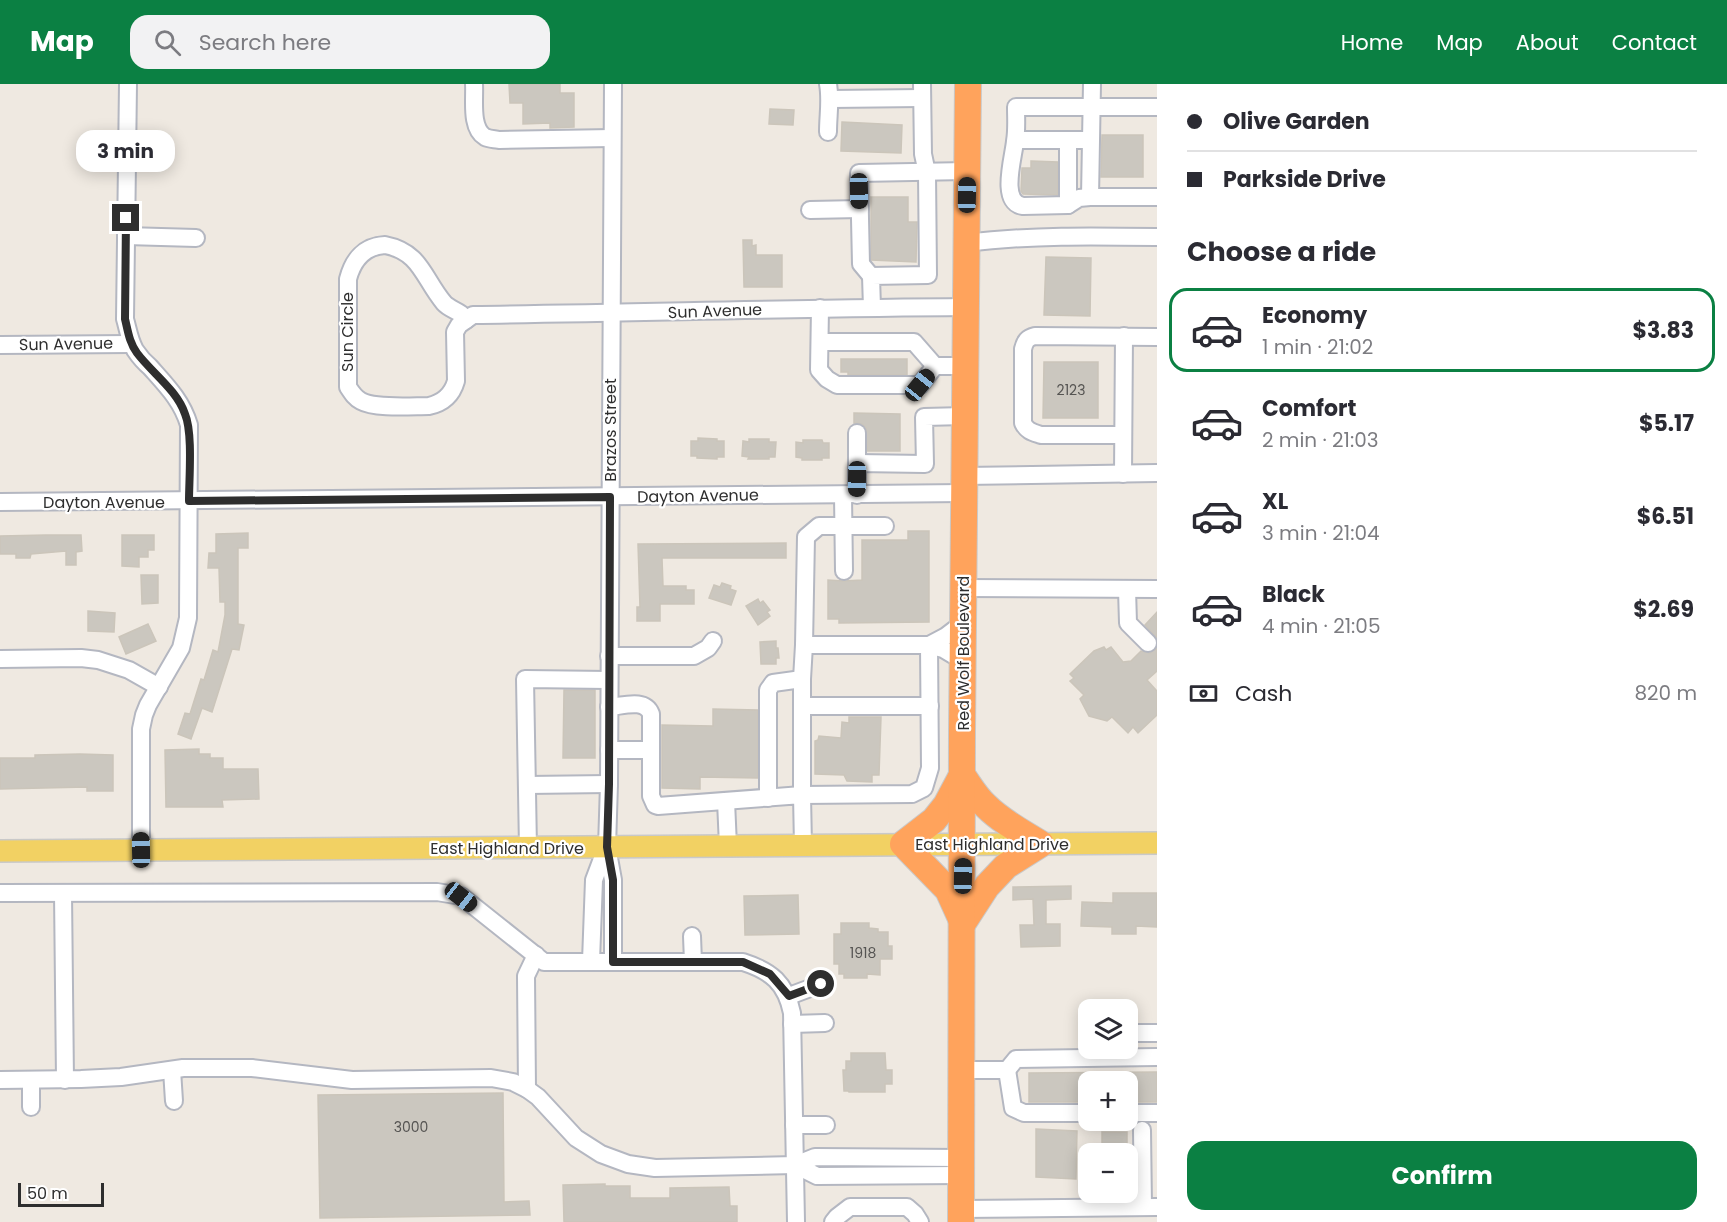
<!DOCTYPE html>
<html lang="en">
<head>
<meta charset="utf-8">
<style>
	:root { --surface:#fff; --page:#f2f2f3; --text:#2b2b33; --muted:#7c7c81; --line:#e1e1e2; --accent:#0b8043 }
	body { margin:0; font-family:Poppins,sans-serif; background:var(--page); color:var(--text); height:100vh; display:flex; flex-direction:column; font-size:22px; white-space:nowrap }
	* { box-sizing:border-box; margin:0 }
	p { font-size:20px; color:var(--muted) }
	.icon { flex:none; width:33px; height:33px; fill:none; stroke:currentColor; stroke-width:2; stroke-linecap:round; stroke-linejoin:round }
	.map { position:relative; flex:1; overflow:hidden }
	.details { display:flex; flex-direction:column; background:var(--surface); width:570px }
	.details>* { flex:none }
	.hud { display:grid; align-content:center; height:132px; padding:0 30px; background:var(--surface) }
	.controls { position:absolute; left:1078px; top:915px; display:grid; gap:12px }
	.controls a { display:grid; place-items:center; width:60px; height:60px; border-radius:12px; background:var(--surface); box-shadow:0 3px 15px #0003; font-size:30px }
	.scale { position:absolute; left:18px; bottom:15px; width:86px; box-sizing:border-box; padding-left:6px; border:3px solid #2e2e2e; border-top:0; font-size:16px; line-height:21px; white-space:nowrap; color:#2e2e2e; -webkit-text-stroke:4px #fff; paint-order:stroke }
	.end { position:absolute; width:27px; height:27px; margin:-14px; border:8px solid #2e2e2e; background:#fff; box-shadow:0 0 0 3px #fff }
	.from { border-radius:50% }
	.bubble { position:absolute; height:42px; border-radius:18px; background:var(--surface); box-shadow:0 3px 15px #0003; font-size:20px; font-weight:700; line-height:42px; text-align:center }
	.car { position:absolute; width:18px; height:36px; margin:-18px -9px; border-radius:8px; box-shadow:0 0 4px 2px #0007; background:linear-gradient(#222 24%,#8ab4d8 0 40%,#222 0 76%,#8ab4d8 0 86%,#222 0) }
	.hud b { display:flex; align-items:center; gap:21px; height:57px; font-size:22px }
	.hud b+b { border-top:2px solid var(--line) }
	.hud i { width:15px; height:15px; background:var(--text) }
	ul { padding:0; list-style:none }
	li { display:flex; align-items:center; gap:18px; height:84px; margin:0 12px 9px; padding:0 18px; border:3px solid transparent; border-radius:18px }
	li div { flex:1 }
	li b { display:block; font-size:22px }
	li em { font-style:normal; font-weight:700 }
	li.active { border-color:var(--accent) }
	li>.icon { width:54px; height:54px; stroke-width:1.5 }
	h2 { padding:0 30px; font-size:27px; line-height:72px }
	.pay { display:flex; align-items:center; gap:15px; height:66px; padding:0 30px; font-size:22px }
	.pay p { margin-inline-start:auto }
	.primary-button { display:flex; gap:12px; margin-top:auto; padding:12px 30px }
	.primary-button a { flex:1; height:69px; border-radius:18px; background:var(--accent); color:#fff; font-size:24px; font-weight:700; line-height:69px; text-align:center }
	header { display:flex; align-items:center; gap:36px; box-sizing:border-box; height:84px; padding:0 30px; background:var(--accent); color:#fff }
	header strong { font-size:28px }
	nav { display:flex; gap:33px; margin-inline-start:auto; font-size:21px }
	.search { width:420px; height:54px; background:var(--page); display:flex; align-items:center; gap:15px; box-sizing:border-box; padding:0 21px; border-radius:18px; color:var(--muted); font-size:22px }
	main { display:flex; flex:1; min-height:0 }
	.map>svg:first-child { display:block }
</style>
</head>
<body>
<header>
<strong>Map</strong>
<div class="search"><svg class="icon" aria-label="search" viewBox="0 0 24 24"><circle cx="10" cy="10" r="6"/><path d="M15 15l6 6"/></svg>Search here</div>
<nav><a>Home</a><a>Map</a><a>About</a><a>Contact</a></nav>
</header>
<main>
<div class="map">
<svg width="1157" height="1138" viewBox="0 0 1157 1138">
	<rect width="100%" height="100%" fill="#efe9e1"/>
	<!-- building -->
	<g fill="#cbc7bf" stroke="#cbc5ba" stroke-width="1.5">
		<path d="M509 0H560V9H574V43L550 44V39L523 40V19H510Z"/>
		<path d="M770 25 794 26 793 41 769 40Z"/>
		<path d="M842 38 902 41 901 69 841 67Z"/>
		<path d="M1102 51H1143V93H1101Z"/>
		<path d="M1031 77 1058 78V111L1023 110 1021 107 1022 84H1031Z"/>
		<path d="M871 113H908V138H917L916 178 871 176Z"/>
		<path d="M743 156H752V162L756 161V171H782V203H744Z"/>
		<path d="M1046 173 1091 174 1090 232 1044 231Z"/>
		<path d="M841 275H907V291H848V288H841Z"/>
		<path d="M1044 278H1098V334H1043Z"/>
		<path d="M854 329 900 330V367H867L866 344 862 340 854 339Z"/>
		<path d="M698 354 717 355V357H724V373H717V375L697 374V372H691V357H698Z"/>
		<path d="M749 355H769V358H776L775 373H769V375H748L749 373 742 372 743 357 749 358Z"/>
		<path d="M803 356H822L823 359H829V374H822V376H802V374L796 373V358L803 359Z"/>
		<path d="M908 447H929V538L839 539V535H828V496L844 497 862 496V456H908Z"/>
		<path d="M248 449V464H238V540L244 541 239 566 232 565 212 628 202 624 191 655 178 650 185 629 190 630 201 595 204 596 213 566 218 568 225 531V518H220L219 484H208L209 469H216V450Z"/>
		<path d="M46 451H81L82 467 76 468V481H66V467L31 470 30 474H16V470H0V452Z"/>
		<path d="M122 451H154V466H148V473H139V483L122 482Z"/>
		<path d="M786 459V474H662L663 502H686V506H694V520H660V537H637V523H640L638 460Z"/>
		<path d="M141 491H158V519L142 520Z"/>
		<path d="M722 499 731 502 730 505 736 507 731 521 709 514 714 501 720 503Z"/>
		<path d="M758 515 760 519 763 517 770 526 767 528 770 532 758 541 746 522Z"/>
		<path d="M88 527 115 529 114 548 88 547Z"/>
		<path d="M1157 528V554L1145 541Z"/>
		<path d="M148 540 156 557 126 570 119 553Z"/>
		<path d="M776 557V564H778L779 574H776V580H761L760 558Z"/>
		<path d="M1104 563 1106 566 1111 563 1123 578 1131 577 1141 567 1150 569 1157 564V587L1147 596 1157 607V631L1138 649 1133 643 1128 649 1112 633 1107 637 1089 632 1080 615 1084 611 1070 597 1074 594 1070 590 1094 567Z"/>
		<path d="M564 606H595V674H563Z"/>
		<path d="M713 625 758 626V694L700 693V705L662 704V641L713 642Z"/>
		<path d="M849 633H881L879 691H872V698L847 697 844 691 815 690V657L818 656 819 652 841 654 842 638 849 639Z"/>
		<path d="M199 665V670H210V674H223V685H258L259 715 222 716 223 723H166L165 666Z"/>
		<path d="M80 670 113 671V707H87V703L0 705V674H35V671Z"/>
		<path d="M1071 802V815L1046 816V840H1060V862L1021 863 1020 841H1034L1033 815 1013 816V803Z"/>
		<path d="M1113 809H1157V843L1136 842V850H1112V843L1081 842 1082 818 1113 819Z"/>
		<path d="M798 811 799 850 745 851 744 812Z"/>
		<path d="M841 839H869V844L878 845V848H888V862H892V875H880V891L867 890V894H844V890H839V880H834V850H841Z"/>
		<path d="M851 969H885L886 986H892V1000H885V1008H849L848 1007H844L843 986H846V977H851Z"/>
		<path d="M1157 988V1018H1128V998H1089V1018H1029V989Z"/>
		<path d="M503 1009 504 1118 529 1117 530 1131 320 1134 318 1011Z"/>
		<path d="M1036 1045 1077 1047 1076 1095 1036 1093Z"/>
		<rect x="1102" y="1048" width="25" height="22"/>
		<path d="M605 1100V1102H630V1114H670V1104L729 1103 730 1122H737V1138H564L563 1101Z"/>
	</g>
	<g fill="none" stroke-linecap="round" stroke-linejoin="round">
		<defs>
			<g id="minor">
				<path d="M128 0 125 235C128 245 129 255 135 266 139 272 144 278 150 283 166 301 182 317 189 341L188 534 181 564 148 621 144 631 141 645V766"/>
				<path d="M474 0C475 15 470 44 485 53 489 55 494 55 499 56L612 54"/>
				<path d="M613 0 609 700 607 763 613 796V878"/>
				<path d="M831 15 922 14"/>
				<path d="M1157 23H1016C1016 34 1017 46 1015 57 1014 72 999 119 1023 122L1068 121 1079 114 1090 113H1157"/>
				<path d="M828 48C828 31 831 16 828 0"/>
				<path d="M1016 56H1090"/>
				<path d="M1090 113 1092 0"/>
				<path d="M1068 121V56"/>
				<path d="M810 126 860 125"/>
				<path d="M126 152 196 154"/>
				<path d="M967 159C1030 151 1093 152 1157 153"/>
				<path d="M385 161C421 168 423 194 444 219 450 226 462 227 466 236L459 241 455 248 456 297C452 311 443 319 429 322 412 322 375 325 361 317 355 314 352 309 348 303V195C353 176 364 162 385 161Z"/>
				<path d="M871 192 861 180 859 89 967 87"/>
				<path d="M820 224 819 286 827 295 837 301H920L935 282H966"/>
				<path d="M872 224 871 192 928 191 927 89 923 70 922 0"/>
				<path d="M466 236 473 231C637 229 802 224 966 223"/>
				<path d="M820 258H914L935 282"/>
				<path d="M0 261 131 260"/>
				<path d="M857 349V379"/>
				<path d="M1123 351H1041C1032 348 1027 347 1023 339V265C1025 257 1027 254 1035 252L1157 253"/>
				<path d="M1123 390 1124 252"/>
				<path d="M964 392 1157 389"/>
				<path d="M843 411 844 487"/>
				<path d="M857 411V379L925 380 924 333 965 332"/>
				<path d="M0 418 964 409"/>
				<path d="M963 504 1157 505"/>
				<path d="M1127 505 1128 539 1148 559"/>
				<path d="M804 561 806 453 819 442H885"/>
				<path d="M929 561 930 684 924 704 912 710 802 711V595L804 561H929L943 565 963 577"/>
				<path d="M929 561 946 552 963 539"/>
				<path d="M609 572H694L708 564 713 557"/>
				<path d="M0 575 81 574 98 576 129 586 159 603"/>
				<path d="M802 622H930"/>
				<path d="M609 623C623 622 645 614 651 630V712L655 721 658 722 802 711 803 762"/>
				<path d="M609 666H651"/>
				<path d="M527 701 609 700"/>
				<path d="M768 714V606L773 599 802 595"/>
				<path d="M726 717 728 762"/>
				<path d="M528 764 525 595 609 596"/>
				<path d="M0 809 437 808 461 812 544 878H743C771 887 786 899 792 929L796 1138"/>
				<path d="M63 809 65 996"/>
				<path d="M692 852 693 878"/>
				<path d="M591 877 594 796 606 764"/>
				<path d="M789 912 821 900"/>
				<path d="M792 940 825 939"/>
				<path d="M1128 949H1157"/>
				<path d="M172 986 174 1017"/>
				<path d="M962 986H1007L1016 975 1157 973"/>
				<path d="M1007 986 1013 1024 1024 1029H1089"/>
				<path d="M0 996 81 995 121 993 183 984H252L352 996 491 994 513 998 527 1005 538 1013 576 1054 601 1070 628 1080 655 1084 795 1081 815 1073 962 1074"/>
				<path d="M31 996V1023"/>
				<path d="M527 1005 526 892 536 871"/>
				<path d="M1128 1029H1157"/>
				<path d="M794 1041H826"/>
				<path d="M1142 1046 1143 1123"/>
				<path d="M795 1081 817 1092 962 1091"/>
				<path d="M961 1125 1157 1123"/>
				<path d="M833 1138 837 1133 850 1123H907L915 1130 920 1138"/>
			</g>
			<path id="major" d="M0 767 1157 759"/>
			<g id="highway">
				<path d="M962 691C970 702 976 713 986 722 1002 738 1022 748 1041 760L1006 782 987 802 963 839 948 806 903 760 934 736 946 721Z"/>
				<path d="M961 1138 962 647 968 0"/>
			</g>
		</defs>
		<!-- minor casing -->
		<use href="#minor" stroke="#b4b7c1" stroke-width="20"/>
		<!-- major casing -->
		<use href="#major" stroke="#c9c9c9" stroke-width="24"/>
		<!-- highway casing -->
		<use href="#highway" stroke="#c9c9c9" stroke-width="28"/>
		<!-- minor -->
		<use href="#minor" stroke="#fff" stroke-width="16"/>
		<!-- major -->
		<use href="#major" stroke="#f2d163" stroke-width="21"/>
		<!-- highway -->
		<use href="#highway" stroke="#ffa35c" stroke-width="26"/>
	</g>
	<g fill="none" stroke-linecap="round" stroke-linejoin="round">
		<!-- route -->
		<path stroke="#2e2e2e" stroke-width="8" d="M126 134 125 235C128 247 129 258 137 269 152 289 177 306 185 330 193 349 189 395 189 417L610 413 609 700 607 763 613 796V878H743L770 890 789 912 821 900"/>
	</g>
	<g text-anchor="middle" dominant-baseline="central" stroke-width="4.5" stroke-linejoin="round" paint-order="stroke">
		<!-- number labels -->
		<g font-size="14" fill="#555452">
			<text x="1071" y="306">2123</text>
			<text x="863" y="869">1918</text>
			<text x="411" y="1043">3000</text>
		</g>
		<!-- street labels -->
		<g font-size="16" fill="#2e2e2e" stroke="#fff">
			<text transform="translate(715 227) rotate(-2)">Sun Avenue</text>
			<text transform="translate(347 248) rotate(-90)">Sun Circle</text>
			<text transform="translate(66 260) rotate(-1)">Sun Avenue</text>
			<text transform="translate(610 346) rotate(-90)">Brazos Street</text>
			<text transform="translate(698 412) rotate(-1)">Dayton Avenue</text>
			<text x="104" y="418">Dayton Avenue</text>
			<text transform="translate(963 569) rotate(-90)">Red Wolf Boulevard</text>
			<text x="992" y="760">East Highland Drive</text>
			<text x="507" y="764">East Highland Drive</text>
		</g>
	</g>
</svg>
<div class="controls">
<a><svg class="icon" aria-label="layers" viewBox="0 0 24 24"><path d="M12 4l9 5-9 5-9-5zM3 14l9 5 9-5"/></svg></a>
<a>+</a>
<a>−</a>
</div>
<div class="scale">50 m</div>
<i class="end from" style="left:821px;top:900px"></i>
<i class="end" style="left:126px;top:134px"></i>
<div class="bubble" style="left:76px;top:46px;width:99px">3 min</div>
<i class="car" style="left:859px;top:107px;rotate:179deg"></i>
<i class="car" style="left:967px;top:111px;rotate:1deg"></i>
<i class="car" style="left:920px;top:301px;rotate:39deg"></i>
<i class="car" style="left:857px;top:395px;rotate:181deg"></i>
<i class="car" style="left:141px;top:766px;rotate:359deg"></i>
<i class="car" style="left:963px;top:792px;rotate:1deg"></i>
<i class="car" style="left:461px;top:813px;rotate:128deg"></i>
</div>
<section class="details">
<div class="hud">
<b><i class="from"></i>Olive Garden</b>
<b><i></i>Parkside Drive</b>
</div>
<h2>Choose a ride</h2>
<ul>
<li class="active"><svg class="icon" aria-label="car" viewBox="0 0 24 24"><path d="M5 17H2v-5l4-1 3-4h7l3 4 3 1v5h-3M9 17h6M6 11h13"/><circle cx="7" cy="17" r="2"/><circle cx="17" cy="17" r="2"/></svg><div><b>Economy</b><p>1 min · 21:02</p></div><em>$3.83</em></li>
<li><svg class="icon" aria-label="car" viewBox="0 0 24 24"><path d="M5 17H2v-5l4-1 3-4h7l3 4 3 1v5h-3M9 17h6M6 11h13"/><circle cx="7" cy="17" r="2"/><circle cx="17" cy="17" r="2"/></svg><div><b>Comfort</b><p>2 min · 21:03</p></div><em>$5.17</em></li>
<li><svg class="icon" aria-label="car" viewBox="0 0 24 24"><path d="M5 17H2v-5l4-1 3-4h7l3 4 3 1v5h-3M9 17h6M6 11h13"/><circle cx="7" cy="17" r="2"/><circle cx="17" cy="17" r="2"/></svg><div><b>XL</b><p>3 min · 21:04</p></div><em>$6.51</em></li>
<li><svg class="icon" aria-label="car" viewBox="0 0 24 24"><path d="M5 17H2v-5l4-1 3-4h7l3 4 3 1v5h-3M9 17h6M6 11h13"/><circle cx="7" cy="17" r="2"/><circle cx="17" cy="17" r="2"/></svg><div><b>Black</b><p>4 min · 21:05</p></div><em>$2.69</em></li>
</ul>
<div class="pay"><svg class="icon" aria-label="cash" viewBox="0 0 24 24"><path d="M3 7h18v10H3z"/><circle cx="12" cy="12" r="2"/></svg>Cash<p>820 m</p></div>
<div class="primary-button"><a>Confirm</a></div>
</section>
</main>
</body>
</html>
